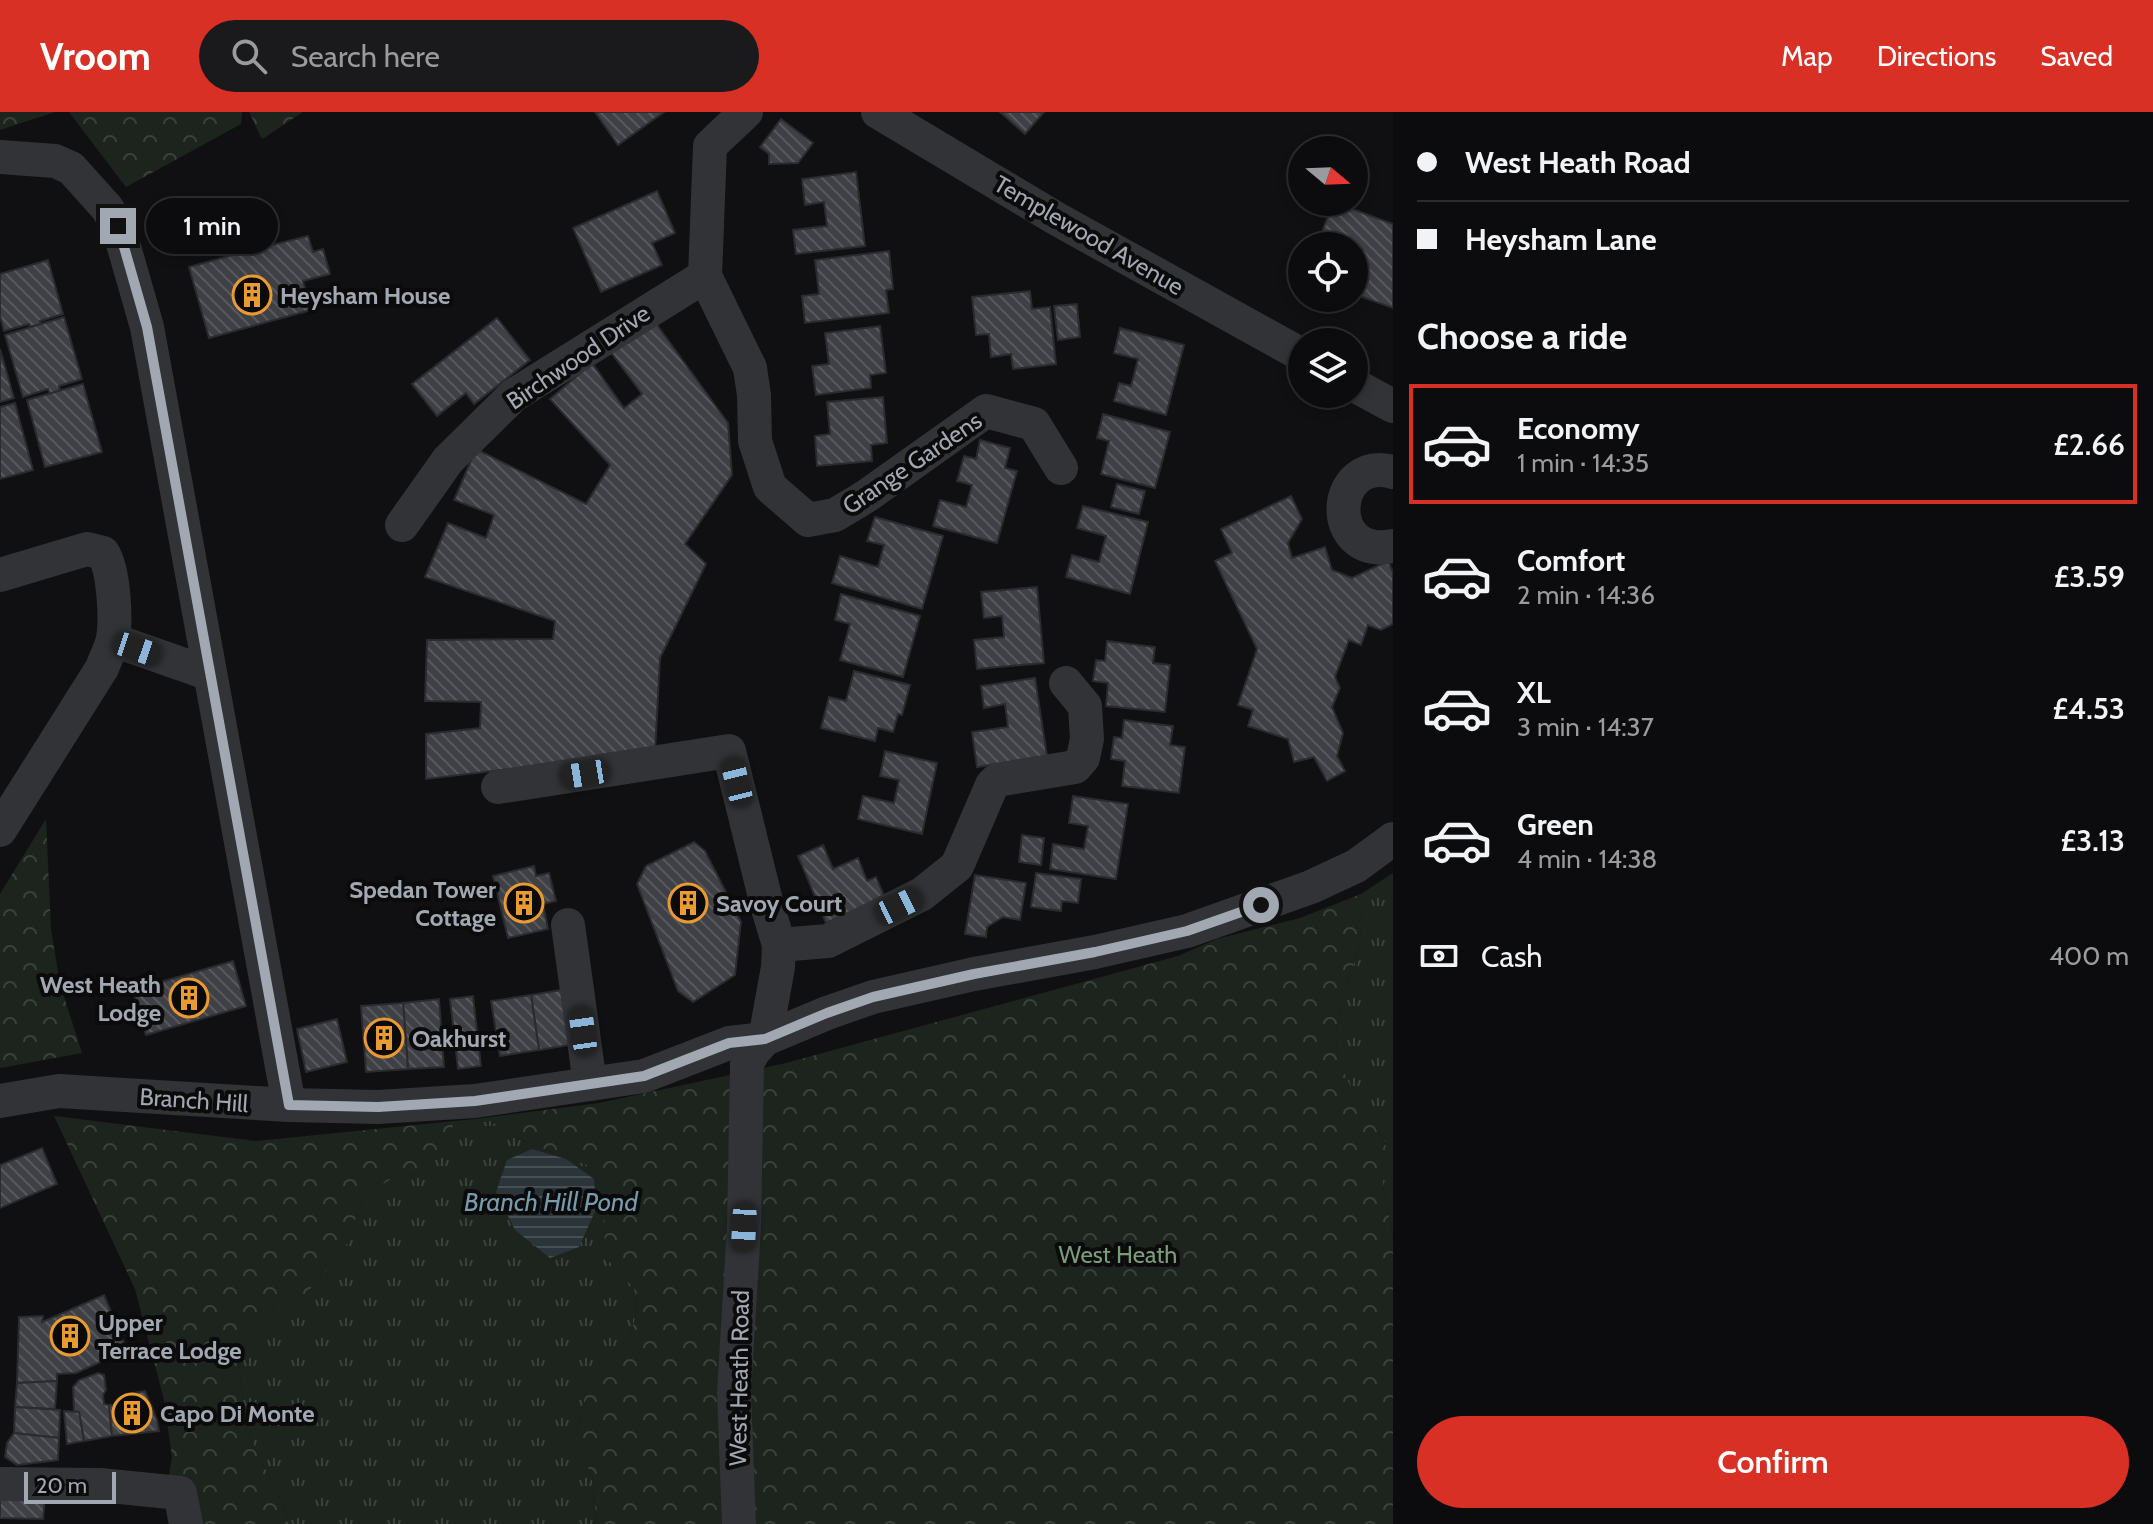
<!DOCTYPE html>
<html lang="en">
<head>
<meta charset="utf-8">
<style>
	:root { --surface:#0c0c0e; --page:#1a1a1c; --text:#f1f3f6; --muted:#9a9b9e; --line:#2c2c2e; --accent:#d93025 }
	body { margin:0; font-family:Cabin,sans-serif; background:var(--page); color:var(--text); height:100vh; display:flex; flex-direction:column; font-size:30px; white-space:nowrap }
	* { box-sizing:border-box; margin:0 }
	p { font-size:26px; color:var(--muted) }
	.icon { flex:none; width:44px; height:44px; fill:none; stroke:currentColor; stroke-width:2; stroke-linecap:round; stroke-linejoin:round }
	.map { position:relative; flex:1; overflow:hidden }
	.panel { display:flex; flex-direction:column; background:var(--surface); width:760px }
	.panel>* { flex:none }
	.top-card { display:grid; align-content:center; height:176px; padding:0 24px; background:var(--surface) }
	.needle { width:52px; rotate:109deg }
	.fabs { position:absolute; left:1288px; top:24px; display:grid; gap:16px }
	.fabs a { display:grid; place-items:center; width:80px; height:80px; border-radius:50%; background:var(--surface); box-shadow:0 4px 12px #0003,0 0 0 2px var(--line); font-size:40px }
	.scale { position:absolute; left:24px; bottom:20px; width:92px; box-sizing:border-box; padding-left:8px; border:4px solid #a2a8b2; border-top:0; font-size:22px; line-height:28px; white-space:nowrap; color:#a2a8b2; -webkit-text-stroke:6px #0b0b0c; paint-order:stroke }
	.end { position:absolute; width:36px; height:36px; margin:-18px; border:10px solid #a2a8b2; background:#111; box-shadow:0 0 0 4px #111 }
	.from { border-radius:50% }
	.bubble { position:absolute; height:56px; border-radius:28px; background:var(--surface); box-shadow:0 4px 12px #0003,0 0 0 2px var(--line); font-size:26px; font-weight:600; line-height:56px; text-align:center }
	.car { position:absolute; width:24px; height:48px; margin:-24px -12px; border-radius:10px; box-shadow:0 0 6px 2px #0007; background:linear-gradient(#222 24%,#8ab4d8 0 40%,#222 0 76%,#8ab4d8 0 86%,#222 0) }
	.top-card b { display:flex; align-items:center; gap:28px; height:76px; font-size:30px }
	.top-card b+b { border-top:2px solid var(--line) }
	.top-card i { width:20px; height:20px; background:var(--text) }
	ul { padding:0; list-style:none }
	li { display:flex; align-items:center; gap:24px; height:120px; margin:0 16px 12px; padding:0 8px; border:4px solid transparent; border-radius:0px }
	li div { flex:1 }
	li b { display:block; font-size:30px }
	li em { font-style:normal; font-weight:600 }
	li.on { border-color:var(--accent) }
	li>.icon { width:72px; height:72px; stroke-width:1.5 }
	h2 { padding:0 24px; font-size:36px; line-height:96px }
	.pay { display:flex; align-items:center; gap:20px; height:88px; padding:0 24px; font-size:30px }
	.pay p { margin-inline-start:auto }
	.button { display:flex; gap:16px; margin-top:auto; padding:16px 24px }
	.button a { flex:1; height:92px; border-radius:48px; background:var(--accent); color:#fff; font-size:32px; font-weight:600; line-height:92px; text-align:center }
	header { display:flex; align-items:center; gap:48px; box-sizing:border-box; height:112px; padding:0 40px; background:var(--accent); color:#fff }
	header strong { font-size:38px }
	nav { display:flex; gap:44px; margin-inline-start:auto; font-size:28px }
	.search { width:560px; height:72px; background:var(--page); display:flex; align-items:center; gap:20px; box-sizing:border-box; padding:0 28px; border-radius:44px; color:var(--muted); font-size:30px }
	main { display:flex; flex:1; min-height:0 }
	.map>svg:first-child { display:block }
</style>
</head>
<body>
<header>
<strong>Vroom</strong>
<div class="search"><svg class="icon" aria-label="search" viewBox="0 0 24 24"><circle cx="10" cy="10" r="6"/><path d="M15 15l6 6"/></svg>Search here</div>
<nav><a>Map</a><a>Directions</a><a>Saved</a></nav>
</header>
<main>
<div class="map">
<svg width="1393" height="1412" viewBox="0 0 1393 1412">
	<defs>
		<pattern id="grass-tufts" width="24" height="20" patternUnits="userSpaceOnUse" patternTransform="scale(2)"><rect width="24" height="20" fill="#1d241d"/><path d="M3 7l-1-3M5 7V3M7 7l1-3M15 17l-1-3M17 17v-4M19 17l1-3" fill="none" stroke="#3b413b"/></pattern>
		<pattern id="forest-crowns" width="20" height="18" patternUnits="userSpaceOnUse" patternTransform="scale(2)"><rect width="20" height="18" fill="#1d241d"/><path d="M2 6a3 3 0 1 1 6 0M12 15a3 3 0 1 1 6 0" fill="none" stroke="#3b413b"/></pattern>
		<pattern id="water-rules" width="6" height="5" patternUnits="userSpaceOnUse" patternTransform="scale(2)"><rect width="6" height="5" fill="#2a3439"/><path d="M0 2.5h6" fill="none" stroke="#464f53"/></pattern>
		<pattern id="building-back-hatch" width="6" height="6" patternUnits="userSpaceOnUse" patternTransform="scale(2)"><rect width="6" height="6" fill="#3f4045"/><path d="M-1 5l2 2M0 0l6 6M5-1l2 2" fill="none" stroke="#58595d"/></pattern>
	</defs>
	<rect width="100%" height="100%" fill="#101012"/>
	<!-- grass -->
	<g fill="url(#grass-tufts)">
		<path d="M1393 761V1125L1381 1062 1386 1032C1369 1005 1347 977 1339 946 1327 907 1355 864 1360 826 1362 812 1361 796 1361 782Z"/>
		<path d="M491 1009 520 1028 604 1059 605 1145 634 1176 637 1198 631 1222 609 1246 586 1279 575 1327 592 1364 596 1404 594 1412H289L282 1391 246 1317 238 1241 265 1198 302 1185 344 1138 363 1086 391 1067 421 1061 443 1038 454 1012Z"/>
	</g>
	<!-- forest -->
	<g fill="url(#forest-crowns)">
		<path d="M0 0H55L0 18Z"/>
		<path d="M69 0H242L241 12 126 75Z"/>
		<path d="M249 0H303L262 27Z"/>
		<path d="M46 707 51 817 60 872 82 941 0 956V782Z"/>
		<path d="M1361 782C1361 796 1362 812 1360 826 1355 864 1327 907 1339 946 1348 977 1369 1005 1386 1033L1381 1062 1393 1125V1412H594L596 1404 592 1364 575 1327 586 1279 609 1246 631 1222 637 1198 634 1176 605 1145 603 1059 520 1028 491 1009 454 1012 443 1038 421 1061 391 1067 363 1086 344 1138 302 1186 265 1198 238 1241 246 1317 282 1391 289 1412H171L165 1386 172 1345 164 1288 135 1177 54 1004 257 1029 475 1007 599 991 786 951 1178 844 1217 827 1300 806Z"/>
	</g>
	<!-- water -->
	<path fill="url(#water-rules)" d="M532 1037 566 1047 594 1067 596 1097 579 1135 550 1146 515 1118 496 1080 507 1048Z"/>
	<!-- building -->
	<g fill="url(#building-back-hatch)" stroke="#2a2b2e" stroke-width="2">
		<path d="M595 0H664L618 33Z"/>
		<path d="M1000 0H1044L1025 22Z"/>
		<path d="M781 7 813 31 798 51 769 52V42L760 35Z"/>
		<path d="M856 60 865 134 796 142 793 118 827 114 824 90 805 93 802 67Z"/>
		<path d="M657 79 675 121 652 131 662 153 601 180 573 116Z"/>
		<path d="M1333 90 1393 112V196L1354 182V134H1317Z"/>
		<path d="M253 124 263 125 272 133 308 124 313 140 323 137 330 162 303 169 311 198 209 226 189 155 243 140 246 129Z"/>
		<path d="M889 139 893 177 886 178 889 201 805 211 802 184 819 182 815 148Z"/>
		<path d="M48 148 63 202 40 209 41 212 30 215 29 212 4 219 0 204V162Z"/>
		<path d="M1030 179 1032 197 1050 195 1056 252 1013 257 1011 242 991 245 989 222 976 223 972 185Z"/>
		<path d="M1077 192 1080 225 1058 228 1054 194Z"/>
		<path d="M64 205 82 267 59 274 60 278 50 282 48 277 23 285 5 223Z"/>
		<path d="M497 206 530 248 474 292 466 281 437 304 412 272Z"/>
		<path d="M655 210 728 311 732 363 685 432 706 452 660 546 655 640 426 667V622L480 616 481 590 425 589 427 528 553 527 555 509 425 465 448 411 486 426 494 403 454 388 476 337 586 392 610 353 550 287 592 251 624 296 642 282 610 239Z"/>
		<path d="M880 214 886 261 870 263 871 276 816 283 812 254 829 252 825 221Z"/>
		<path d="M1120 216 1184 233 1166 303 1114 289 1119 271 1131 274 1138 247 1114 241Z"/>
		<path d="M0 237 14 286 0 290Z"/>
		<path d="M83 272 102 340 45 355 27 288Z"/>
		<path d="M883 285 887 331 871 333 872 349 817 354 815 324 830 322 827 290Z"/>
		<path d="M15 291 33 358 0 367V295Z"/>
		<path d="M1103 302 1170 320 1155 376 1101 362 1109 329 1097 326Z"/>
		<path d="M980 328 1010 336 1005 356 1017 359 997 431 933 414 940 388 966 395 972 373 957 369 964 344 976 347Z"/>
		<path d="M1117 372 1145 379 1139 402 1111 395Z"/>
		<path d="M1291 384 1302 407 1288 431 1292 446 1325 435 1332 458 1352 466 1388 449 1393 460V512L1381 518 1368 513 1361 533 1349 528 1335 565 1340 576 1332 595 1343 621 1337 644 1345 659 1327 669 1314 645 1294 650 1288 627 1248 614 1253 598 1238 593 1257 537 1215 449 1232 441 1221 417Z"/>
		<path d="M1083 394 1148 410 1130 482 1066 465 1072 443 1099 450 1106 424 1077 416Z"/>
		<path d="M875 405 943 424 922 497 832 471 840 444 878 455 884 433 867 429Z"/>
		<path d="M1037 475 1044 551 977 557 974 528 1004 525 1002 504 984 506 981 480Z"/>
		<path d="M841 482 920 504 903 565 840 548 850 512 835 508Z"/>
		<path d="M1107 529 1155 535 1153 551 1170 553 1165 600 1106 594 1108 571 1093 569 1096 548 1105 549Z"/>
		<path d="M854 559 910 573 902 603 898 602 893 620 878 616 875 629 821 616 829 585 846 589Z"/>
		<path d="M1035 566 1047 644 977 655 972 620 1008 615 1005 592 984 596 981 574Z"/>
		<path d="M1124 608 1173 614 1170 633 1185 635 1179 681 1122 674 1125 649 1111 647 1114 625 1122 626Z"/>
		<path d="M885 639 937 651 922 722 858 707 863 684 894 691 899 668 880 664Z"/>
		<path d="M1073 684 1128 692 1116 767 1050 757 1053 732 1084 737 1088 714 1069 711Z"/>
		<path d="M1022 723 1044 726 1041 753 1019 750Z"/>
		<path d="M694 730 705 739 741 810 735 863 693 890 678 879 637 772 646 754Z"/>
		<path d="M823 733 833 757 858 746 867 769 876 765 885 786 826 811 798 744Z"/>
		<path d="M534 754 536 764 549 761 556 789 543 792 548 817 508 826 493 764Z"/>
		<path d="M1036 761 1081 767 1078 791 1062 789 1061 799 1031 795Z"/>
		<path d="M975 763 1026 771 1020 808 1003 805 987 815 986 825 965 822Z"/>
		<path d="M233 849 246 894 146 923 133 878Z"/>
		<path d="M567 877 575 932 539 938 531 883Z"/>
		<path d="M531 883 539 938 500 944 491 889Z"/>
		<path d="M473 884 481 954 458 957 450 887Z"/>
		<path d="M439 887 444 955 408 957 403 891Z"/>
		<path d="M403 891 408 957 366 960 361 894Z"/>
		<path d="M337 907 347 950 306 960 297 917Z"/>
		<path d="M42 1036 57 1072 0 1096V1053Z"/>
		<path d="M104 1183 127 1238 76 1261 57 1262V1269L17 1271 19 1205 43 1204 42 1210Z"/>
		<path d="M98 1261 104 1263 106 1278 103 1283 104 1292 109 1293 112 1324 84 1329 79 1300 74 1299 73 1275 79 1268Z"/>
		<path d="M57 1269 55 1297 15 1295 17 1271Z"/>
		<path d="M145 1279 157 1308 159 1319 112 1324 109 1293 127 1292 126 1282Z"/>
		<path d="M15 1295 60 1298 59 1326 14 1321Z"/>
		<path d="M64 1299 79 1300 84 1329 67 1332Z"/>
		<path d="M14 1321 59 1326 58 1348 17 1353 5 1345 7 1331Z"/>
		<path d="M0 1385H45L43 1407 0 1406Z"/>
	</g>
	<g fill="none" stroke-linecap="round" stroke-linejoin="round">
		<!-- minor -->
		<g stroke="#313336" stroke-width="34">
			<path d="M746 0 710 34 705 164 750 256 754 283 755 329 770 375 808 408 835 403 865 385 986 299 1034 312 1061 356"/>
			<path d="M878 0 1057 107 1302 243"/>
			<path d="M0 45 55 49 71 56 107 96 118 114 147 215 289 993"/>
			<path d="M1354 273 1393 294"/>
			<path d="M1393 360C1330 343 1324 448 1393 434"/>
			<path d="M402 413 448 348 514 283 705 164"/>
			<path d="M0 463 87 437 103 441C114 458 117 511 112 531 109 540 105 548 102 556L0 718"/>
			<path d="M113 528 210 562"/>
			<path d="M498 675 729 639 767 793 779 833 778 855 765 927"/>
			<path d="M568 813 590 972"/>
			<path d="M779 833 828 829 922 782 957 754 992 673 997 668 1075 655 1083 646 1087 627 1085 594 1066 571"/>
			<path d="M0 989 59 979 289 993 378 995 475 989 644 964 729 931 765 927"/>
			<path d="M0 1372 100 1373 180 1381 186 1412"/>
			<path d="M739 1412 734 1280 744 1115 747 951 754 939 765 927 827 901 873 885 974 862 1095 840 1187 819 1311 775 1356 754 1393 727"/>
		</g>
	</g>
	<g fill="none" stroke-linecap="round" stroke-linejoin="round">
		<!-- route -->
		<path stroke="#a2a8b2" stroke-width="10" d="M118 114 147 215 289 993 378 995 475 989 644 964 729 931 765 927 827 901 873 885 974 862 1095 840 1187 819 1261 793"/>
	</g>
	<!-- icons -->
	<defs>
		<symbol id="building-ring" viewBox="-11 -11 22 22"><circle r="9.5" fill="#0b0b0c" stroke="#ea9b30" stroke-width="1.5"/><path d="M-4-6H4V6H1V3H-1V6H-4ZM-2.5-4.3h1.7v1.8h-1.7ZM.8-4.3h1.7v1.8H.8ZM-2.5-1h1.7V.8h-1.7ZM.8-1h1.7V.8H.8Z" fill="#ea9b30"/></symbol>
	</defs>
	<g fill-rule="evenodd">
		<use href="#building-ring" x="230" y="161" width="44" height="44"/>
		<use href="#building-ring" x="502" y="769" width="44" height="44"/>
		<use href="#building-ring" x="666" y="769" width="44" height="44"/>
		<use href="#building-ring" x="167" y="864" width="44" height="44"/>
		<use href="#building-ring" x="362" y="904" width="44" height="44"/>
		<use href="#building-ring" x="48" y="1202" width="44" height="44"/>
		<use href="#building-ring" x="110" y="1279" width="44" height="44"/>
	</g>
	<g text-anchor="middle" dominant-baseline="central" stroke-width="8" stroke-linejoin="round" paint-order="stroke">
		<!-- street labels -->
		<g font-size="24" fill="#a2a8b2" stroke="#0b0b0c">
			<text transform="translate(1089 123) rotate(30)">Templewood Avenue</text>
			<text transform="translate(578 245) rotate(-34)">Birchwood Drive</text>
			<text transform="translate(912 351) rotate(-34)">Grange Gardens</text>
			<text transform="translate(194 988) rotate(4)">Branch Hill</text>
			<text transform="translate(739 1266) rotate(-89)">West Heath Road</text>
		</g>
		<!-- poi labels -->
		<g font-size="24" font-weight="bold" fill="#a2a8b2" stroke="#0b0b0c" text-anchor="start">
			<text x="280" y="183">Heysham House</text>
			<text x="496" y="777" text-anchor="end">Spedan Tower<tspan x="496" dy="28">Cottage</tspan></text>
			<text x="716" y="791">Savoy Court</text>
			<text x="161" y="872" text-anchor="end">West Heath<tspan x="161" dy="28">Lodge</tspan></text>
			<text x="412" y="926">Oakhurst</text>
			<text x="98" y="1210">Upper<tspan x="98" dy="28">Terrace Lodge</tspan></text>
			<text x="160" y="1301">Capo Di Monte</text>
		</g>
		<!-- park labels -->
		<g font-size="24" fill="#7a9c79" stroke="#0b0b0c">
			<text x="1118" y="1142">West Heath</text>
		</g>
		<!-- water labels -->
		<g font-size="26" font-style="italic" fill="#7999ac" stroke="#0b0b0c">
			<text x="551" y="1090">Branch Hill Pond</text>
		</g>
	</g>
</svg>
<div class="fabs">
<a><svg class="needle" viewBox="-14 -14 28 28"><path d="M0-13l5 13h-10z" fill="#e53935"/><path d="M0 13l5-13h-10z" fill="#9a9b9e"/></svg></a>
<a><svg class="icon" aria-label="locate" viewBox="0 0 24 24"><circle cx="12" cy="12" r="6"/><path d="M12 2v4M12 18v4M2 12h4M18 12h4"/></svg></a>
<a><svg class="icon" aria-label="layers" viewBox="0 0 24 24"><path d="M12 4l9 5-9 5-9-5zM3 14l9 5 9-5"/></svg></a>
</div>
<div class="scale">20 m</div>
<i class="end from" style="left:1261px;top:793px"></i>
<i class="end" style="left:118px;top:114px"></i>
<div class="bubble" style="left:146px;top:86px;width:132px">1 min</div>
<i class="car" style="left:137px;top:537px;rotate:109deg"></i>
<i class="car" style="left:585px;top:662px;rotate:261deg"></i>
<i class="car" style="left:737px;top:670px;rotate:346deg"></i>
<i class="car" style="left:899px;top:794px;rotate:64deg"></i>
<i class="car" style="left:583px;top:919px;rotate:352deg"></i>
<i class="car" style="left:744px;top:1115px;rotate:183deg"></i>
</div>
<section class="panel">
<div class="top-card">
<b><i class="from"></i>West Heath Road</b>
<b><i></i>Heysham Lane</b>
</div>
<h2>Choose a ride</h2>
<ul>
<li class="on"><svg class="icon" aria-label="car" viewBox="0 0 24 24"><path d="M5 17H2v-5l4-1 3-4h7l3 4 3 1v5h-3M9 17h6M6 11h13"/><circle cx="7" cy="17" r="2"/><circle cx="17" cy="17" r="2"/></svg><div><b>Economy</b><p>1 min · 14:35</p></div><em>£2.66</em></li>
<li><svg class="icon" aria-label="car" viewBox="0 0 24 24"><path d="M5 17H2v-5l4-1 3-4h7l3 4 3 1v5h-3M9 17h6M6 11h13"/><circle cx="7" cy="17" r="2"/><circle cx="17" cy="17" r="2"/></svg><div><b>Comfort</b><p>2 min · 14:36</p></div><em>£3.59</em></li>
<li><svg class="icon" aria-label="car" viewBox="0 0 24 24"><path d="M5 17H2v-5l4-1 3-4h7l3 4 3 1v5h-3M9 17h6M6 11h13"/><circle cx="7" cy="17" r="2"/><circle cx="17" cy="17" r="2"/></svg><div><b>XL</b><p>3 min · 14:37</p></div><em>£4.53</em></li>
<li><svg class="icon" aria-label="car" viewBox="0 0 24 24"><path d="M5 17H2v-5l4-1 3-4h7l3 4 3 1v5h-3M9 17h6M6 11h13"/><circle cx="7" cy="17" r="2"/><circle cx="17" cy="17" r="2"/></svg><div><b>Green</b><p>4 min · 14:38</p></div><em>£3.13</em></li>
</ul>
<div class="pay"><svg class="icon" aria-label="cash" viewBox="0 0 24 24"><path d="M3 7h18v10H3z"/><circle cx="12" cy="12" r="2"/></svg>Cash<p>400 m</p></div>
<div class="button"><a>Confirm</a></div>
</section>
</main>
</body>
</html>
